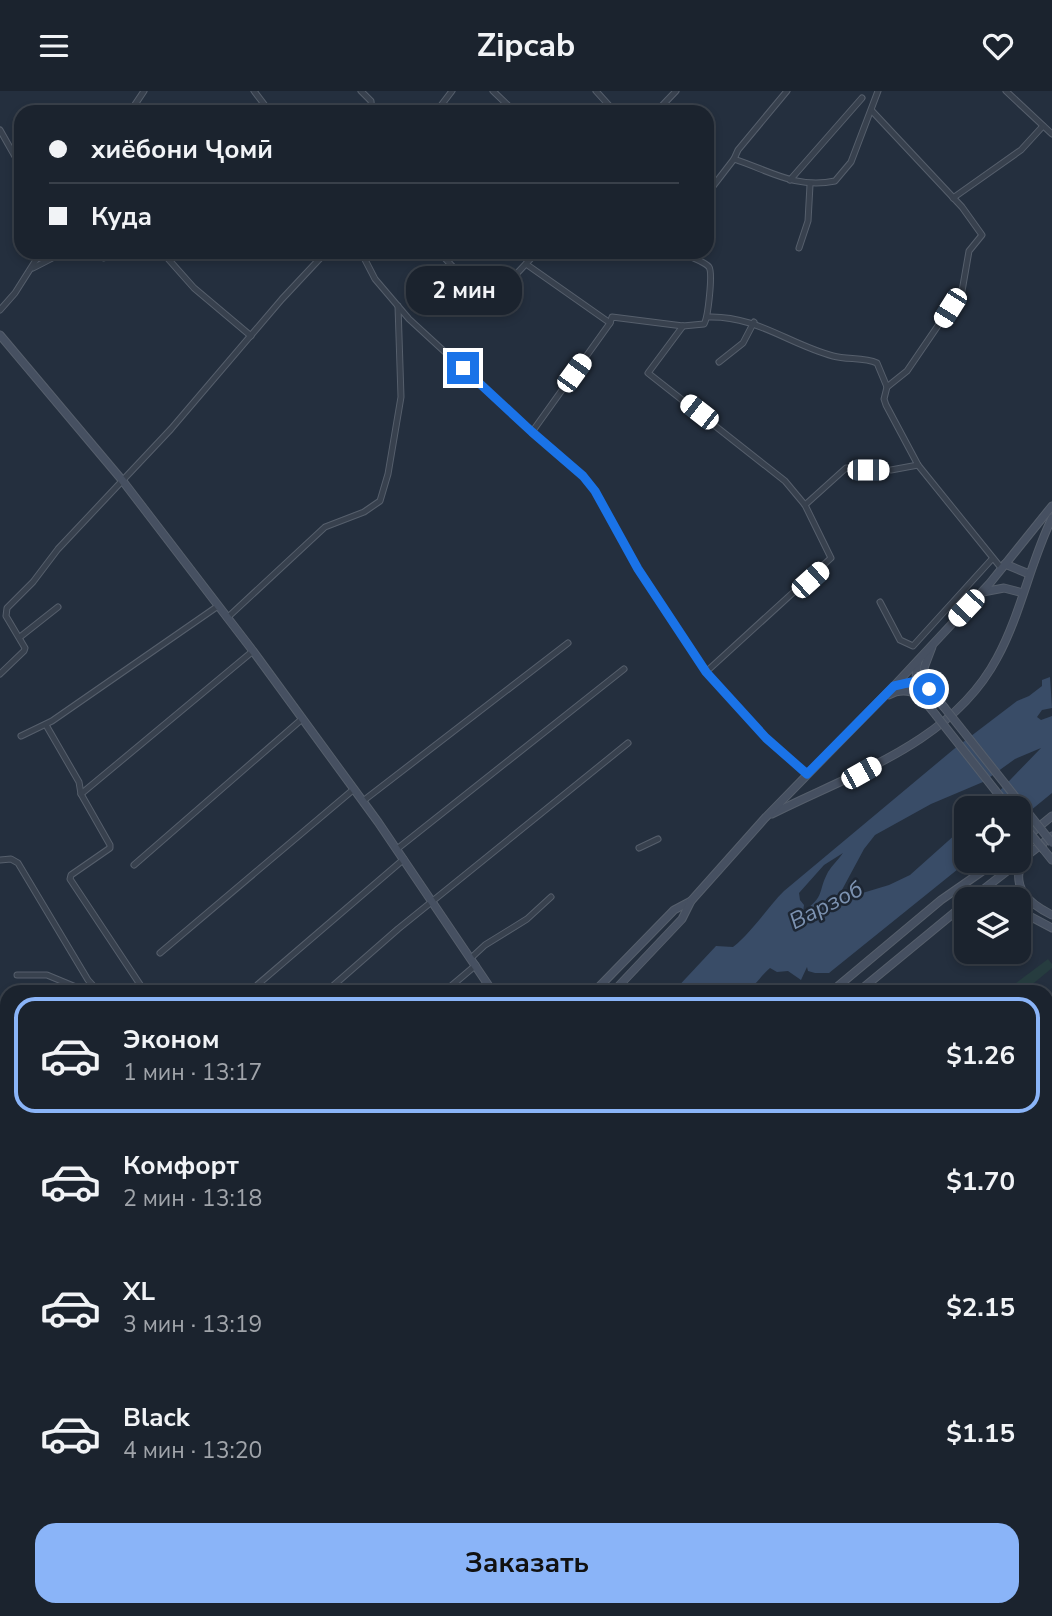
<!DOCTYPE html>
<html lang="ru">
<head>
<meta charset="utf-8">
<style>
	:root { --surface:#1b232e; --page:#282f3a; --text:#f1f3f6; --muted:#a0a4aa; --line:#39404a; --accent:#8ab4f8 }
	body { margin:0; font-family:"Nunito Sans",sans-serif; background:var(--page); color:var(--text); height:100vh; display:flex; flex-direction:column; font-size:26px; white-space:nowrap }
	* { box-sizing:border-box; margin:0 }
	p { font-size:23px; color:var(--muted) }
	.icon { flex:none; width:38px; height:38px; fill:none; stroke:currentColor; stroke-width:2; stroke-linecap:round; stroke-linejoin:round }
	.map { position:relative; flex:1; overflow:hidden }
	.panel { position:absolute; left:0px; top:894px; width:1054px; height:632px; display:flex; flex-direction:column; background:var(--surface); border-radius:21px 21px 0 0; box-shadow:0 4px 10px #0003,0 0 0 2px var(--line) }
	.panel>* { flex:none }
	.hud { position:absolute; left:14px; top:14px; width:700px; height:154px; border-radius:21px; box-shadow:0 4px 10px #0003,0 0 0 2px var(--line); display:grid; align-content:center; height:154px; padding:0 35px; background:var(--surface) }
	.tools { position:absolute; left:954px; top:705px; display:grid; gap:14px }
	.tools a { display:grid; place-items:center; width:77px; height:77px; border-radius:14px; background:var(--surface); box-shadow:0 4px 10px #0003,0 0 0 2px var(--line); font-size:35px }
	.end { position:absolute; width:32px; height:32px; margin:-16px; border:9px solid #1a73e8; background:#fff; box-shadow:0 0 0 4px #fff }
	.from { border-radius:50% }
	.bubble { position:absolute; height:49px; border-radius:21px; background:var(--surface); box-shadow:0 4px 10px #0003,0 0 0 2px var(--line); font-size:23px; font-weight:700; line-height:49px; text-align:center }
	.car { position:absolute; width:21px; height:42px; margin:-21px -10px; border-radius:9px; box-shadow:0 0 5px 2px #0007; background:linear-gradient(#fff 24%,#345 0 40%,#fff 0 76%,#345 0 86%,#fff 0) }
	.hud b { display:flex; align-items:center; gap:24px; height:66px; font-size:26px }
	.hud b+b { border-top:2px solid var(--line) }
	.hud i { width:18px; height:18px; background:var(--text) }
	ul { padding:12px 0 0; list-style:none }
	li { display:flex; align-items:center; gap:21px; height:116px; margin:0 14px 10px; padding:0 21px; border:4px solid transparent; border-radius:21px }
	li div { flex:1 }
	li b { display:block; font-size:26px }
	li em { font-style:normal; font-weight:700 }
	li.active { border-color:var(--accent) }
	li>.icon { width:63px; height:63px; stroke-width:1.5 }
	.cta { display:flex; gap:14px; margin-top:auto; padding:14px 35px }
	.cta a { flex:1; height:80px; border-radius:21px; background:var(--accent); color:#111; font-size:28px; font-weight:700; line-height:80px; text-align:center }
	header { display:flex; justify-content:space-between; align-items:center; height:91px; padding:0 35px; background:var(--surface); font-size:32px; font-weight:700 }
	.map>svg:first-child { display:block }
</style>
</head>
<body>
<header><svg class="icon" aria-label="menu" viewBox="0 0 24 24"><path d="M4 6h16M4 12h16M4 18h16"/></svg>Zipcab<svg class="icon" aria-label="heart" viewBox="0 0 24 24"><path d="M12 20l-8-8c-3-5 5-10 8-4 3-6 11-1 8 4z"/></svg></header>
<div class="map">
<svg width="1052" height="1525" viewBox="0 0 1052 1525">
	<rect width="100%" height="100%" fill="#242f3e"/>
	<!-- green -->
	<path fill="#263c3f" d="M1048 868 1052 873V877L1023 901H1004Z"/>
	<!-- water -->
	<path fill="#394c67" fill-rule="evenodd" d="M1050 586 1052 617 1042 619 1037 626 1041 629 1052 625V702L1019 729 1018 718 983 717 1041 657 1015 668 983 691 931 713 875 744 864 758 836 810 889 794 910 784 966 734V770H968L829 882H815L808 880 807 876 801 889 788 880 777 881 770 877C760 885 756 896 743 901H673L716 855 733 856C753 840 766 818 784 800L954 658 1017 610 1029 605 1042 595V589ZM843 762C839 768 832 774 828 781 817 802 826 804 803 821L804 814 800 809 799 802 824 774Z"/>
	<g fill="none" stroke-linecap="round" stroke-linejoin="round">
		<defs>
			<g id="street">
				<path d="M254 0 270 21"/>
				<path d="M361 0 371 10 372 21"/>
				<path d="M493 0 515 21"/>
				<path d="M596 0 615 21"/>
				<path d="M1006 0 1052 43"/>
				<path d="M872 20 962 116 982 144 969 160 961 206 950 217 907 280 887 296"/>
				<path d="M130 21 144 0"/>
				<path d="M436 21 452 0"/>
				<path d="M656 21 676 0"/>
				<path d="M0 39 21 76"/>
				<path d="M734 68 738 59 787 0"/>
				<path d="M790 89 862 7"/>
				<path d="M707 103 734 68C770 80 796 98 835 90L851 71 878 0"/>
				<path d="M953 107 1021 59 1043 35"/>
				<path d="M707 108 711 114 707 124"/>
				<path d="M799 157 808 130 810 94"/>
				<path d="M91 161 104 167 115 161"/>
				<path d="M162 161 194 197 251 245"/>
				<path d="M361 161 375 188 409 228 532 341 610 232 612 226 683 235 704 233C708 227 713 182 709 176 705 171 695 168 689 165"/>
				<path d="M439 161 488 213 537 161"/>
				<path d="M526 173 610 232"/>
				<path d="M33 177 64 161"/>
				<path d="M0 219 15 202 41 161"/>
				<path d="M707 226C756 224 788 253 833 265 847 269 864 266 877 272L887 296 884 308 886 314 918 374 1002 478"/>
				<path d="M683 235 648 282 785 390 805 414 831 467 706 581"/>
				<path d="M719 271 743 252 754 231"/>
				<path d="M532 341 583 385 595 400 638 478 706 581 766 647 807 683"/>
				<path d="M805 414 846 377 891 379 918 374"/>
				<path d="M880 511 900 549 913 555 992 468"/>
				<path d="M227 527 325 436 364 421 380 410 388 383 401 306 398 215"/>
				<path d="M20 546 58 516"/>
				<path d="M0 583 24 560 25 557 6 525 7 517 33 491 58 458 171 338 282 208 326 161"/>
				<path d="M46 634 79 691 81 703 110 754V757L71 784 70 788 145 901"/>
				<path d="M21 645 52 630 218 515"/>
				<path d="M81 703 253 560"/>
				<path d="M363 710 568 552"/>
				<path d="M639 757 658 748"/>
				<path d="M397 758 624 578"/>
				<path d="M0 769 11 768 18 772 88 889 99 901"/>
				<path d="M134 774 302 628"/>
				<path d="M160 862 354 698"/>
				<path d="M471 867 485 854 527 828 551 806"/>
				<path d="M17 884H47L88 901"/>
				<path d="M249 901 404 768"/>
				<path d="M326 901 398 838 628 652"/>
				<path d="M444 901 476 874"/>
				<path d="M0 1514 7 1508"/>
				<path d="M61 1525 69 1519"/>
			</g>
			<g id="secondary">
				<path d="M0 244 122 389 253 560 378 731 493 901"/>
				<path d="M1005 473 1029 483"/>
				<path d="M983 501 1004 497 1023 502"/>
				<path d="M918 570C912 593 921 606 935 623"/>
				<path d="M896 594 916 591 929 598 944 616"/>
				<path d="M929 598 924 577 932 556"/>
				<path d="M889 604C899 598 909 599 920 604"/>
				<path d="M772 723C853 682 952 652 997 567 1021 523 1030 472 1052 427"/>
				<path d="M1018 753 1052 725"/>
				<path d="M1044 759 1052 769"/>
				<path d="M1022 769C1011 797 1028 812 1052 824"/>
				<path d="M971 808 1052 745"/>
				<path d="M1018 819 1052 837"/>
				<path d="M594 901 674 819 691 810"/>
				<path d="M613 901 682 828 691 810 765 727 894 595 990 492 1052 415"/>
				<path d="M831 901 941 809 997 770"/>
				<path d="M858 901 966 812"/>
				<path d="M0 1469 7 1464"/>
				<path d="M0 1486 7 1485"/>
				<path d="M557 1519 562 1525"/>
				<path d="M307 1525 312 1519"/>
				<path d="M329 1525 334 1519"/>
			</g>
		</defs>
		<!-- street casing -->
		<use href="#street" stroke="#565f6c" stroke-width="7"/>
		<!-- secondary casing -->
		<use href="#secondary" stroke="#565f6c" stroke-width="9"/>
		<!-- street -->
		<use href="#street" stroke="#38414e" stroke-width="5"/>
		<!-- secondary -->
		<use href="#secondary" stroke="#465061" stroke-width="7"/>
		<defs>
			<g id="secondary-bridge">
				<path d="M944 616 1052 752"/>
				<path d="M935 623 1010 718"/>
				<path d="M1018 728 1044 759"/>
			</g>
		</defs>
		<!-- secondary-bridge casing -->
		<use href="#secondary-bridge" stroke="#565f6c" stroke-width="9" stroke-linecap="butt"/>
		<!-- secondary-bridge -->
		<use href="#secondary-bridge" stroke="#465061" stroke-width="7"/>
	</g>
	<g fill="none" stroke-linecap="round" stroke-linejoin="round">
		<!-- route -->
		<path stroke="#1a73e8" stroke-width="9" d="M463 277 532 341 583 385 595 400 638 478 706 581 766 647 807 683 894 595 916 590 929 598"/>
	</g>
	<g text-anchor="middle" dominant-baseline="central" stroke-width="5" stroke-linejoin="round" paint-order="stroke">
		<!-- water labels -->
		<g font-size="23" font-style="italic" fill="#7c92b1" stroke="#1d2633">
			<text transform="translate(826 814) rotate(-27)">Варзоб</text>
		</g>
	</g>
</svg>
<div class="tools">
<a><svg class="icon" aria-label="locate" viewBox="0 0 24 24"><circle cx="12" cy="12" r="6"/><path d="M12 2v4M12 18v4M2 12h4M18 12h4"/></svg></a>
<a><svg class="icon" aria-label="layers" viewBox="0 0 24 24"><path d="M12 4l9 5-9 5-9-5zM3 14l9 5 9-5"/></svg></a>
</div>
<i class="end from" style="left:929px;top:598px"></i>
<i class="end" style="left:463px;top:277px"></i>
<div class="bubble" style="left:406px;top:175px;width:116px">2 мин</div>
<i class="car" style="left:950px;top:217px;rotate:212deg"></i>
<i class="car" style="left:574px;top:282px;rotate:36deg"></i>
<i class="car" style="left:699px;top:321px;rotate:308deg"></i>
<i class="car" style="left:868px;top:379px;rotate:90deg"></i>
<i class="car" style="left:810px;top:489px;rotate:48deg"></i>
<i class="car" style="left:966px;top:517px;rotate:223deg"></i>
<i class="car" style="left:861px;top:682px;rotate:61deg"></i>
<div class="hud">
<b><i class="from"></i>хиёбони Ҷомӣ</b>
<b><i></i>Куда</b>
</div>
<section class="panel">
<ul>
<li class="active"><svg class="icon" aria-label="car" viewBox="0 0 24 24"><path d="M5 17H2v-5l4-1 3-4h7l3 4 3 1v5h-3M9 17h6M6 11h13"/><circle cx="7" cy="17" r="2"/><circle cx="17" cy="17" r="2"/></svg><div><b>Эконом</b><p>1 мин · 13:17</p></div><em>$1.26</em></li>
<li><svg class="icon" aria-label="car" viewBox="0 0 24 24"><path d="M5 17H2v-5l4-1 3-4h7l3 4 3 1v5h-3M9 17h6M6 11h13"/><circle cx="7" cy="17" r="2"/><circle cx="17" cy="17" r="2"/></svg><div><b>Комфорт</b><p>2 мин · 13:18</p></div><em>$1.70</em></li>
<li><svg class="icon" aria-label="car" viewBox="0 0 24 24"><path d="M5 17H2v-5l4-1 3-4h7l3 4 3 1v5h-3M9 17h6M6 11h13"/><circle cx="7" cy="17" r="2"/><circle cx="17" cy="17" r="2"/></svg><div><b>XL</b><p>3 мин · 13:19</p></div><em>$2.15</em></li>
<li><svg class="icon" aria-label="car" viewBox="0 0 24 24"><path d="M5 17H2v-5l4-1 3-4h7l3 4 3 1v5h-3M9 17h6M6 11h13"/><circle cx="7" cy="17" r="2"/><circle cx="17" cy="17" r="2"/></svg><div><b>Black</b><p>4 мин · 13:20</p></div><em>$1.15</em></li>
</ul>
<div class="cta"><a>Заказать</a></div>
</section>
</div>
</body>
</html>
